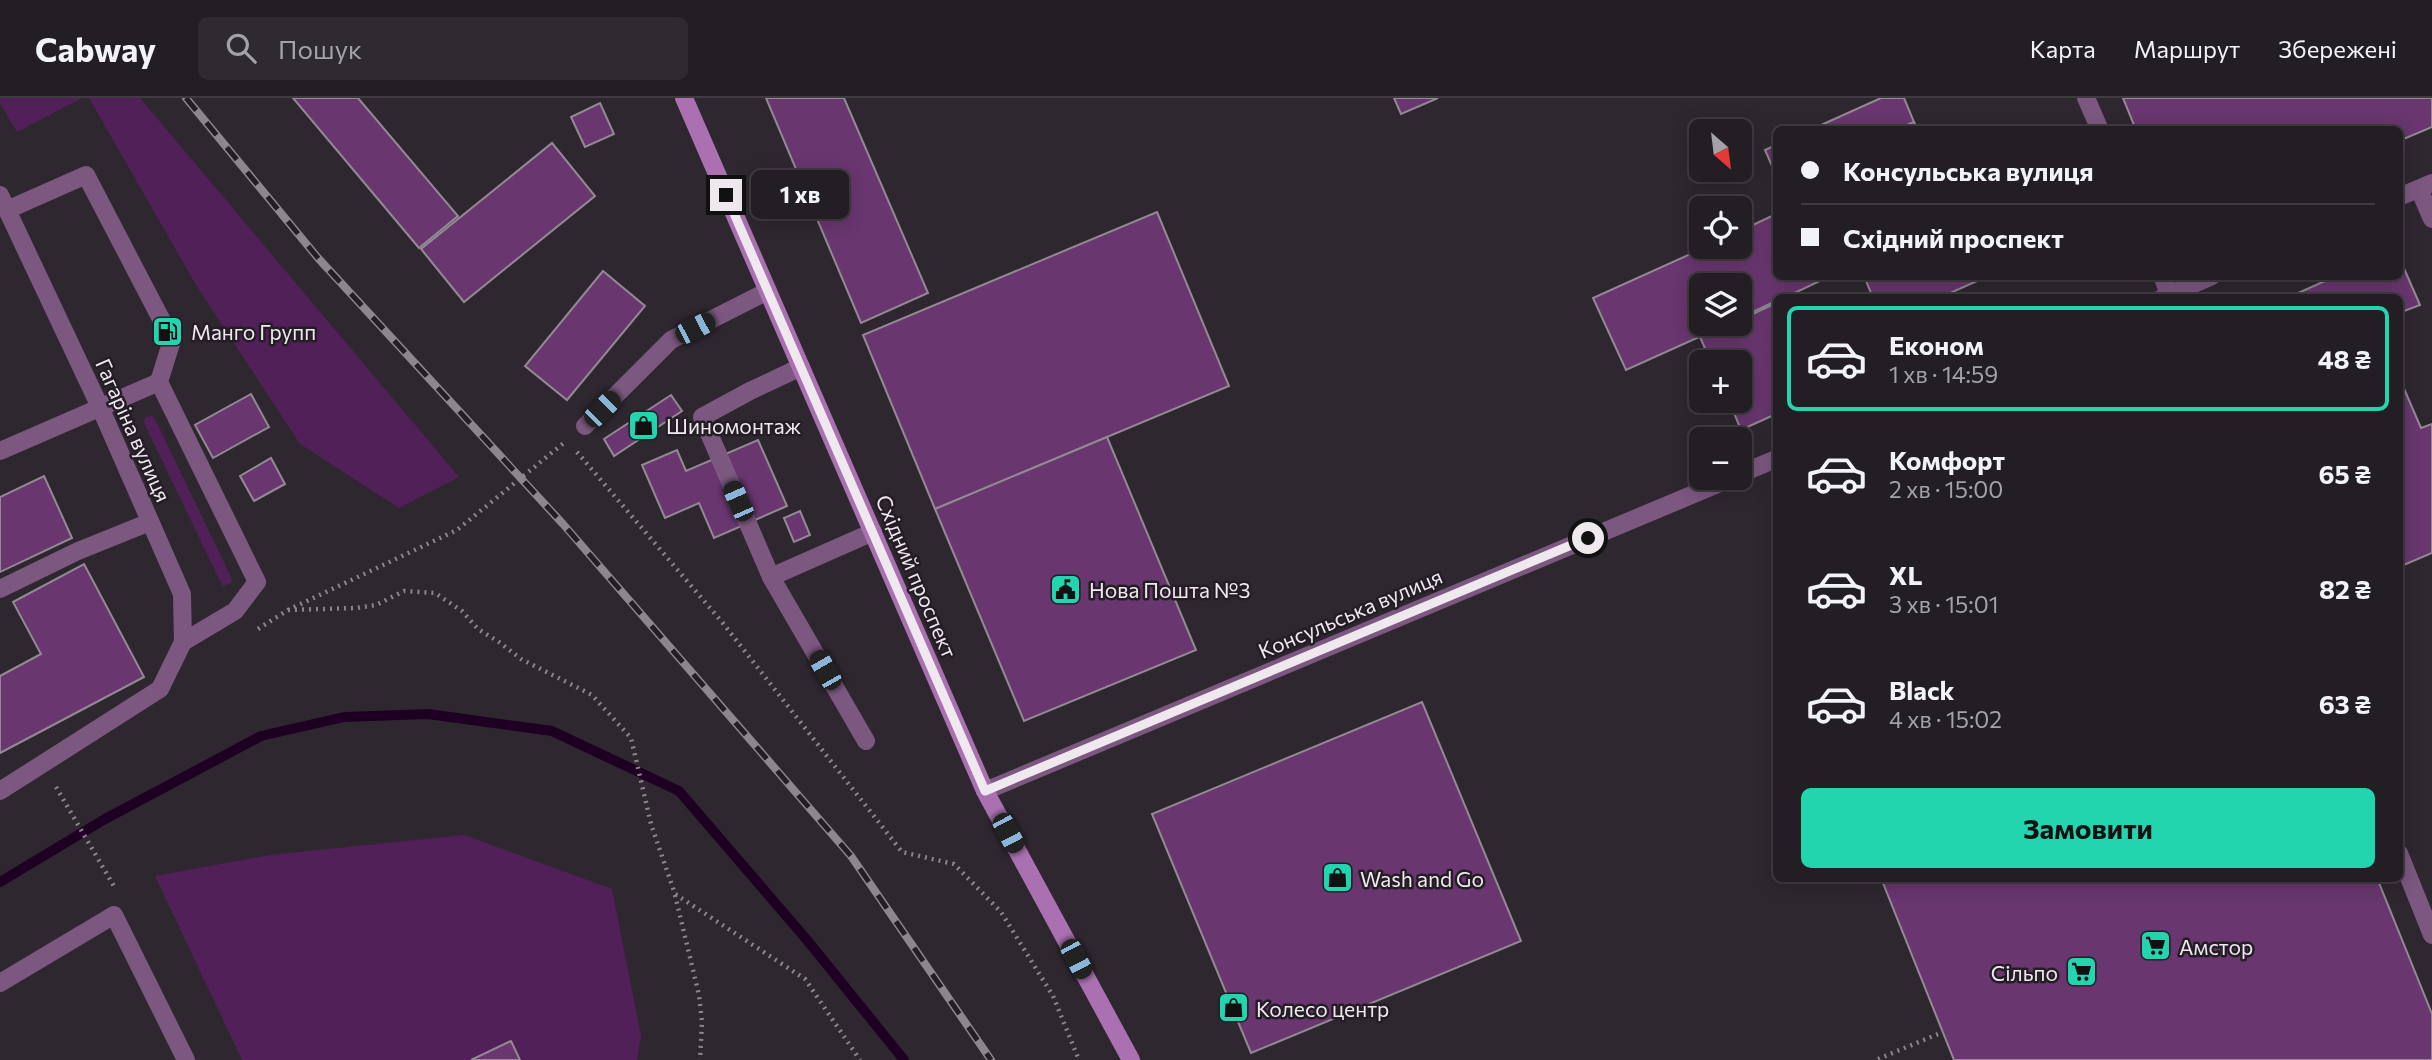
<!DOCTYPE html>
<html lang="uk">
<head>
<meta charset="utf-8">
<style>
	:root { --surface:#231d24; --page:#2f2a31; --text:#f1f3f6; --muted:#a3a2a6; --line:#403b41; --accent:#22d5af }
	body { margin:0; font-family:Commissioner,sans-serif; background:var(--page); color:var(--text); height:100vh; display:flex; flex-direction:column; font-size:26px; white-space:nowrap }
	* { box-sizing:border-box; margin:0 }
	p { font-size:23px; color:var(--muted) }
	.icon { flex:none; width:38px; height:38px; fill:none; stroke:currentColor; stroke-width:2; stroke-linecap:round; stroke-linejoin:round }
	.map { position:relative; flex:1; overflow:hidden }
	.side { position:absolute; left:1773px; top:196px; width:630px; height:588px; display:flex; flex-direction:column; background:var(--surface); border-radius:10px; box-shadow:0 4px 18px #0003,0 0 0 2px var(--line) }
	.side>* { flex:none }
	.guide { position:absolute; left:1773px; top:28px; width:630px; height:154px; border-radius:10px; box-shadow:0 4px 18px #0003,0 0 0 2px var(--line); display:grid; align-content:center; height:154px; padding:0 28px; background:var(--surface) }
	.needle { width:46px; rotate:152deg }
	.tools { position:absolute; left:1689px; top:21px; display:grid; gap:14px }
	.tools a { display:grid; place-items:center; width:63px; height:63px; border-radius:10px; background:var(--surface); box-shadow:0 4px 18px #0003,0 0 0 2px var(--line); font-size:35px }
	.end { position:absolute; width:32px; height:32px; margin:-16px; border:9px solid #efe9ef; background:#111; box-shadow:0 0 0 4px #111 }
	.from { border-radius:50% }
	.bubble { position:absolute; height:49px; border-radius:10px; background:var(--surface); box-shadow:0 4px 18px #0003,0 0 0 2px var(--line); font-size:23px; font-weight:700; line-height:49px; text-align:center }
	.car { position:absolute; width:21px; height:42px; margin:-21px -10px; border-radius:9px; box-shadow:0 0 5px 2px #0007; background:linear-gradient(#222 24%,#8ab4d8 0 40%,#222 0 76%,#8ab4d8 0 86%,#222 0) }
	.guide b { display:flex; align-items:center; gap:24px; height:66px; font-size:26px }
	.guide b+b { border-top:2px solid var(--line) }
	.guide i { width:18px; height:18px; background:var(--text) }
	ul { padding:12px 0 0; list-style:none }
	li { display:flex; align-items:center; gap:21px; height:105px; margin:0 14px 10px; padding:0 14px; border:4px solid transparent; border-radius:10px }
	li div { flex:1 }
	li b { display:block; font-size:26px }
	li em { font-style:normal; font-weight:700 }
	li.active { border-color:var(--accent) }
	li>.icon { width:63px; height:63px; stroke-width:1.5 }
	.cta { display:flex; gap:14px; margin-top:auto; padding:14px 28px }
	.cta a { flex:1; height:80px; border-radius:10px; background:var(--accent); color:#111; font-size:28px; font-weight:700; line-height:80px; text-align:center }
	header { display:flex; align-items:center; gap:42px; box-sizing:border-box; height:98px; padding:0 35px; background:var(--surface); border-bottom:2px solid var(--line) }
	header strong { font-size:33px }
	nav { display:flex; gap:38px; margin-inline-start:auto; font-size:24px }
	.search { width:490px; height:63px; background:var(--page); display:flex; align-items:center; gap:18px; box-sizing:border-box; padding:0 24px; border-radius:10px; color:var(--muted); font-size:26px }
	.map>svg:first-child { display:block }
</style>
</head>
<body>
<header>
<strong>Cabway</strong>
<div class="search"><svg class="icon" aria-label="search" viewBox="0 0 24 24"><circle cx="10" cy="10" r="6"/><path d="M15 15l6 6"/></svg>Пошук</div>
<nav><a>Карта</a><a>Маршрут</a><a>Збережені</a></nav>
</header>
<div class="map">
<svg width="2432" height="962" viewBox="0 0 2432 962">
	<rect width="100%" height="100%" fill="#2f2730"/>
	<!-- green -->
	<g fill="#522058">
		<path d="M0 0H82L17 34 0 5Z"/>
		<path d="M89 0H140L459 379 399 410 300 346 196 187Z"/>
		<path d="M152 318 155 321 231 479 232 484 224 488 221 485 145 327 144 322 147 319Z"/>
		<path d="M464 737 612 791 641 938 637 962H242L155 778 270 757Z"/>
	</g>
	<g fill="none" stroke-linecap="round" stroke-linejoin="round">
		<!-- stream -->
		<path stroke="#1e0023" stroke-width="10" d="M0 784 105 721 261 638 344 619 428 616 552 633 679 693 807 842 904 962"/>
	</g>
	<!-- building -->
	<g fill="#69366f" stroke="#938994" stroke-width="2">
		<path d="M293 0H358L458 118 419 150Z"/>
		<path d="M766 0H844L928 195 861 225Z"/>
		<path d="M1394 0H1438L1401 16Z"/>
		<path d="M1881 0H1904L1914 24 1896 32H1810Z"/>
		<path d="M2123 0H2432V29L2399 43V32H2136Z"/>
		<path d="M600 5 614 36 585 49 571 19Z"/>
		<path d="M1914 24 1918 32H1896Z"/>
		<path d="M552 45 595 98 464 204 421 151Z"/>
		<path d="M1776 47V77L1765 52Z"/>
		<path d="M1157 114 1229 288 935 411 863 237Z"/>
		<path d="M1776 116V178H1822L1824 181 1784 200H1776V203L1740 220V187H1701V226H1728L1626 272 1593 200 1706 149H1740V133Z"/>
		<path d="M2399 159 2420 207 2399 215V200H2287L2336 178H2399Z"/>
		<path d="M603 173 645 208 567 302 525 268Z"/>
		<path d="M1864 178H1983L1984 180 1939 200H1873Z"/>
		<path d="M1776 205V316L1741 332 1729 303H1740V264H1711L1700 239 1731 226H1740V222Z"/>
		<path d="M2399 279 2421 330 2432 326V455L2399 469Z"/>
		<path d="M251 296 269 329 213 360 195 327Z"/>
		<path d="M671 297 682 313 614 358 604 341Z"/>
		<path d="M1107 339 1196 552 1024 623 935 411Z"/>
		<path d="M758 342 787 408 714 440 699 405 665 420 642 367 677 352 686 373Z"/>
		<path d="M271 360 285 386 254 403 240 378Z"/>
		<path d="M44 378 72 440 0 474V399Z"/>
		<path d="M800 413 810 437 794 444 784 420Z"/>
		<path d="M84 466 144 579 0 655V578L41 556 13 504Z"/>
		<path d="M1422 604 1521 843 1251 955 1152 716Z"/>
		<path d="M1881 780H2377L2432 916V962H1954Z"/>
		<path d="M511 943 520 962H471Z"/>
	</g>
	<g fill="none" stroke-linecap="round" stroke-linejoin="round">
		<!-- path -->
		<g stroke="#8b848c" stroke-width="4.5" stroke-dasharray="2 5" stroke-linecap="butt">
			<path d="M577 354 722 524 902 754 954 766 1001 814 1053 898 1079 962"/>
			<path d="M288 512 356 510 376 507 404 493 435 495 462 513 478 531 499 544 521 561 592 597 631 640 651 726 675 796 805 881 860 962"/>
			<path d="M258 531 288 512 457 432 565 344"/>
			<path d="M56 689 115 790"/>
			<path d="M675 797 699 897 702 924 700 962"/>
			<path d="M1878 961 1943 934"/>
		</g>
		<!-- service -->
		<g stroke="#7c5880" stroke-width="18">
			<path d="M2086 0 2100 32"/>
			<path d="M2419 91 2432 121"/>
			<path d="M7 112 86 77 172 242 159 284 257 484 235 513 183 544"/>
			<path d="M2162 178 2171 200"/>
			<path d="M801 269 750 293 702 319 771 479 866 643"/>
			<path d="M585 328 671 242 768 193"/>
			<path d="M0 353 159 284"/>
			<path d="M771 479 873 434"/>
			<path d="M0 491 78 453 150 424"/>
			<path d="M2399 755 2432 837"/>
		</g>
		<!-- minor -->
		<g stroke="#7c5880" stroke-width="18">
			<path d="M2399 99 2432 85"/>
			<path d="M2162 200 2212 178"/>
			<path d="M1740 376 1776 361"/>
			<path d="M985 693 1732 380"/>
			<path d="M0 885 114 817 186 962"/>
		</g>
		<!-- tertiary -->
		<path stroke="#7c5880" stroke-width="18" d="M0 97 100 309 182 496 183 544 160 591 0 693"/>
		<!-- secondary -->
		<path stroke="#aa70b1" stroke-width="18" d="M684 0 985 693 1131 962"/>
		<defs>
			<path id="rail" d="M186 0 318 160 563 426 851 758 991 962"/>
		</defs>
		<!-- rail casing -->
		<use href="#rail" stroke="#8d868d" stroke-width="8"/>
		<!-- rail -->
		<use href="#rail" stroke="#251d26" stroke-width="5" stroke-dasharray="16" stroke-linecap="butt"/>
	</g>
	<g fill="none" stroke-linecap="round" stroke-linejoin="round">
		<!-- route -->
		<path stroke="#efe9ef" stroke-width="9" d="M726 97 985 693 1588 440"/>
	</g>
	<!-- icons -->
	<defs>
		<symbol id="fuel-square" viewBox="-11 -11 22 22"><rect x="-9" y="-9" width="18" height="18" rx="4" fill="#22d5af" stroke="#251d26"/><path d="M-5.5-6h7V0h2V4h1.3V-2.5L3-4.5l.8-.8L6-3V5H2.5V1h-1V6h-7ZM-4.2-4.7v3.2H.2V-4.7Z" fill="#111"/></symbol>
		<symbol id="shop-square" viewBox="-11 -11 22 22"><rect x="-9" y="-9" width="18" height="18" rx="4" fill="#22d5af" stroke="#251d26"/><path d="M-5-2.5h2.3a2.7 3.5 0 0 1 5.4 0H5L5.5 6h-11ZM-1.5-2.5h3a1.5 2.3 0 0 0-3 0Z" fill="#111"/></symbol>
		<symbol id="civic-square" viewBox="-11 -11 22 22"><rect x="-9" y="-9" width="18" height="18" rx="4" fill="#22d5af" stroke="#251d26"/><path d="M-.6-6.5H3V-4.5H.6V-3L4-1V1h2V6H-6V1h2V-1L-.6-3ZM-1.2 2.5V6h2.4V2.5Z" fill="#111"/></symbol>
		<symbol id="supermarket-square" viewBox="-11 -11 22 22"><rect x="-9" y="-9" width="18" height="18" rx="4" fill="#22d5af" stroke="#251d26"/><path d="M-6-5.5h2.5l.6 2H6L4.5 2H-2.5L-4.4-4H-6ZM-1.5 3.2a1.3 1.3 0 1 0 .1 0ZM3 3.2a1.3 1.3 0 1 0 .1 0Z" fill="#111"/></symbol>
	</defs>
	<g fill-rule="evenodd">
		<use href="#fuel-square" x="150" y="216" width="35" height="35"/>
		<use href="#shop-square" x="626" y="310" width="35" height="35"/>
		<use href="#civic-square" x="1048" y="474" width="35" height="35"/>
		<use href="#shop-square" x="1320" y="762" width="35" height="35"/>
		<use href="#supermarket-square" x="2138" y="830" width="35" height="35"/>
		<use href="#supermarket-square" x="2064" y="856" width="35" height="35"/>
		<use href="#shop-square" x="1216" y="892" width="35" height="35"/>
	</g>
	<g text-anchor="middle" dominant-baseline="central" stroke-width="5" stroke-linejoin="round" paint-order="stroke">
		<!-- poi labels -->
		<g font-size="21" fill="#efe9ef" stroke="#251d26" text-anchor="start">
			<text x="191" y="233">Манго Групп</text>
			<text x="666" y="327">Шиномонтаж</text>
			<text x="1089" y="491">Нова Пошта №3</text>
			<text x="1360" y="780">Wash and Go</text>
			<text x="2179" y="848">Амстор</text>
			<text x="2058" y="874" text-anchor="end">Сільпо</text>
			<text x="1256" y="910">Колесо центр</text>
		</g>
		<!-- street labels -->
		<g font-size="21" fill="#efe9ef" stroke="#251d26">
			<text transform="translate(134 332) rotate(66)">Гагаріна вулиця</text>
			<text transform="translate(917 478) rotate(67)">Східний проспект</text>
			<text transform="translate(1350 515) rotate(-23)">Консульська вулиця</text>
		</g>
	</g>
</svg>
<div class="tools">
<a><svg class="needle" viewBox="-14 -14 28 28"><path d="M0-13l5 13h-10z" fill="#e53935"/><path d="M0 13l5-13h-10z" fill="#a3a2a6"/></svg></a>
<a><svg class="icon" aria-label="locate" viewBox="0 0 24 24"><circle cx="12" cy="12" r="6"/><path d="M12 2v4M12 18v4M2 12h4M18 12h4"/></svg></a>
<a><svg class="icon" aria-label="layers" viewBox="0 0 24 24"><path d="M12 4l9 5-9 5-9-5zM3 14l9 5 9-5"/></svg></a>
<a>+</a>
<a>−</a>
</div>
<i class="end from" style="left:1588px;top:440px"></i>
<i class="end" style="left:726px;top:97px"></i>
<div class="bubble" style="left:751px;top:72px;width:98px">1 хв</div>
<i class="car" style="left:695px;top:230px;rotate:63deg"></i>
<i class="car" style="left:602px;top:311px;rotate:45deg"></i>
<i class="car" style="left:738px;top:403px;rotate:336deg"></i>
<i class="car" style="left:825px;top:572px;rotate:330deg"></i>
<i class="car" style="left:1008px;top:735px;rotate:152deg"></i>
<i class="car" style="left:1076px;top:861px;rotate:152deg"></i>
<div class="guide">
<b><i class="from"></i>Консульська вулиця</b>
<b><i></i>Східний проспект</b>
</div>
<section class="side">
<ul>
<li class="active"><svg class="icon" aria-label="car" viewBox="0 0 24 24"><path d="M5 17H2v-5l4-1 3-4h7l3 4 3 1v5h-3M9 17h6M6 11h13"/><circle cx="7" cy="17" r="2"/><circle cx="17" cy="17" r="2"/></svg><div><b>Економ</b><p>1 хв · 14:59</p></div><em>48 ₴</em></li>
<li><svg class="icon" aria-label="car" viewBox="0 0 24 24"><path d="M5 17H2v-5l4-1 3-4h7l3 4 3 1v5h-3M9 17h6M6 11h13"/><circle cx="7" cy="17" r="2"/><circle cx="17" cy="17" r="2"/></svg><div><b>Комфорт</b><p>2 хв · 15:00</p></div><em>65 ₴</em></li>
<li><svg class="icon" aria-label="car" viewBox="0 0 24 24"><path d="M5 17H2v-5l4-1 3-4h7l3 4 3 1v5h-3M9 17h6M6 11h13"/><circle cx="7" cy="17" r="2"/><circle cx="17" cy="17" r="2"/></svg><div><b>XL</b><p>3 хв · 15:01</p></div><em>82 ₴</em></li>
<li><svg class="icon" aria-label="car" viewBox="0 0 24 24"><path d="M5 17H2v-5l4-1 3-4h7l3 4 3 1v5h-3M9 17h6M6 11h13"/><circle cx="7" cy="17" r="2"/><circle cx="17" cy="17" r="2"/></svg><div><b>Black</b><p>4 хв · 15:02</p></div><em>63 ₴</em></li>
</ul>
<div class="cta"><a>Замовити</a></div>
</section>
</div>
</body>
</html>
